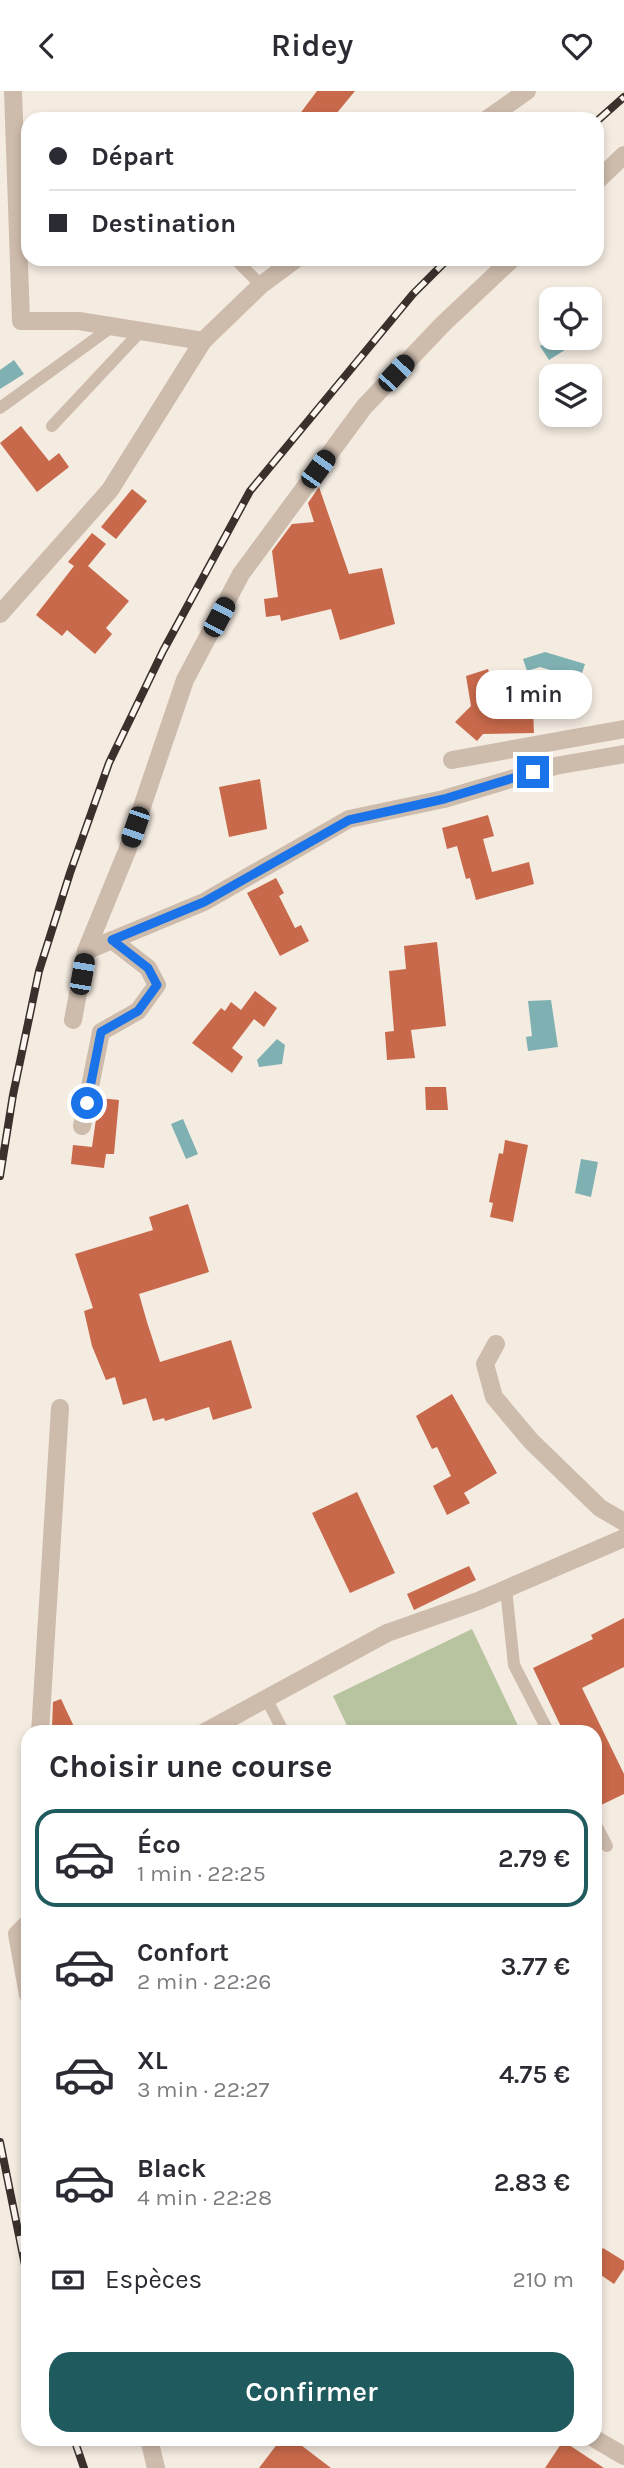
<!DOCTYPE html>
<html lang="fr">
<head>
<meta charset="utf-8">
<style>
	:root { --surface:#fff; --page:#f7f7f7; --text:#2b2b33; --muted:#7c7c81; --line:#e1e1e2; --accent:#1f5a5e }
	body { margin:0; font-family:Karla,sans-serif; background:var(--page); color:var(--text); height:100vh; display:flex; flex-direction:column; font-size:26px; white-space:nowrap }
	* { box-sizing:border-box; margin:0 }
	p { font-size:23px; color:var(--muted) }
	.icon { flex:none; width:38px; height:38px; fill:none; stroke:currentColor; stroke-width:2; stroke-linecap:round; stroke-linejoin:round }
	.map { position:relative; flex:1; overflow:hidden }
	.drawer { position:absolute; left:21px; top:1634px; width:581px; height:721px; display:flex; flex-direction:column; background:var(--surface); border-radius:21px; box-shadow:0 4px 10px #0003 }
	.drawer>* { flex:none }
	.guide { position:absolute; left:21px; top:21px; width:583px; height:154px; border-radius:21px; box-shadow:0 4px 10px #0003; display:grid; align-content:center; height:154px; padding:0 28px; background:var(--surface) }
	.buttons { position:absolute; left:539px; top:196px; display:grid; gap:14px }
	.buttons a { display:grid; place-items:center; width:63px; height:63px; border-radius:14px; background:var(--surface); box-shadow:0 4px 10px #0003; font-size:35px }
	.end { position:absolute; width:32px; height:32px; margin:-16px; border:9px solid #1a73e8; background:#fff; box-shadow:0 0 0 4px #fff }
	.from { border-radius:50% }
	.bubble { position:absolute; height:49px; border-radius:21px; background:var(--surface); box-shadow:0 4px 10px #0003; font-size:23px; font-weight:600; line-height:49px; text-align:center }
	.car { position:absolute; width:21px; height:42px; margin:-21px -10px; border-radius:9px; box-shadow:0 0 5px 2px #0007; background:linear-gradient(#222 24%,#8ab4d8 0 40%,#222 0 76%,#8ab4d8 0 86%,#222 0) }
	.guide b { display:flex; align-items:center; gap:24px; height:66px; font-size:26px }
	.guide b+b { border-top:2px solid var(--line) }
	.guide i { width:18px; height:18px; background:var(--text) }
	ul { padding:0; list-style:none }
	li { display:flex; align-items:center; gap:21px; height:98px; margin:0 14px 10px; padding:0 14px; border:4px solid transparent; border-radius:21px }
	li div { flex:1 }
	li b { display:block; font-size:26px }
	li em { font-style:normal; font-weight:600 }
	li.current { border-color:var(--accent) }
	li>.icon { width:63px; height:63px; stroke-width:1.5 }
	h2 { padding:0 28px; font-size:32px; line-height:84px }
	.pay { display:flex; align-items:center; gap:18px; height:77px; padding:0 28px; font-size:26px }
	.pay p { margin-inline-start:auto }
	.action { display:flex; gap:14px; margin-top:auto; padding:14px 28px }
	.action a { flex:1; height:80px; border-radius:21px; background:var(--accent); color:#fff; font-size:28px; font-weight:600; line-height:80px; text-align:center }
	header { display:flex; justify-content:space-between; align-items:center; height:91px; padding:0 28px; background:var(--surface); font-size:32px; font-weight:600 }
	.map>svg:first-child { display:block }
</style>
</head>
<body>
<header><svg class="icon" aria-label="back" viewBox="0 0 24 24"><path d="M15 5l-7 7 7 7"/></svg>Ridey<svg class="icon" aria-label="heart" viewBox="0 0 24 24"><path d="M12 20l-8-8c-3-5 5-10 8-4 3-6 11-1 8 4z"/></svg></header>
<div class="map">
<svg width="624" height="2377" viewBox="0 0 624 2377">
	<rect width="100%" height="100%" fill="#f4ebe1"/>
	<!-- green -->
	<path fill="#b8c4a0" d="M472 1538 521 1641H350L333 1605Z"/>
	<!-- water -->
	<g fill="#7fb0b2">
		<path d="M553 247H573L576 252 549 269 540 255Z"/>
		<path d="M14 269 24 283 0 298V279Z"/>
		<path d="M545 561 585 573 580 588 540 576 527 580 523 568Z"/>
		<path d="M551 909 558 956 528 960 526 946 532 945 528 910Z"/>
		<path d="M277 948 285 954 282 973 259 976 257 969Z"/>
		<path d="M183 1028 198 1063 186 1068 171 1033Z"/>
		<path d="M581 1068 598 1071 591 1106 575 1102Z"/>
	</g>
	<!-- building -->
	<g fill="#c8694b">
		<path d="M317 0H355L332 28H296Z"/>
		<path d="M21 335 49 370 59 362 69 376 37 401 0 352Z"/>
		<path d="M319 396 349 483 382 477 395 533 340 549 331 518 281 530 280 524 266 526 264 508 278 506 272 460 292 433 314 431 308 412Z"/>
		<path d="M132 398 147 410 116 448 101 436Z"/>
		<path d="M92 442 106 453 88 475 129 510 106 537 112 543 95 563 67 539 62 545 36 524 74 475 68 471Z"/>
		<path d="M488 578 497 610 511 619 533 618 534 642 483 643 477 650 455 631 471 615 466 585Z"/>
		<path d="M260 688 267 738 229 746 219 696Z"/>
		<path d="M488 724 494 745 483 748 492 781 529 771 534 793 476 809 470 787 466 788 457 755 447 758 442 737Z"/>
		<path d="M276 787 284 802 279 805 295 837 301 834 309 850 280 865 247 802Z"/>
		<path d="M437 851 446 935 411 939 415 967 387 969 385 941 394 940 389 880 406 878 404 855Z"/>
		<path d="M255 900 277 917 264 936 254 928 232 957 243 966 232 982 192 952 221 917 225 920 231 911 241 919Z"/>
		<path d="M425 996H446L448 1019H426Z"/>
		<path d="M99 1007 119 1009 114 1063H106L104 1077 71 1073 73 1054 92 1056Z"/>
		<path d="M505 1049 528 1054 513 1131 490 1126 493 1112 489 1111 499 1062 503 1063Z"/>
		<path d="M188 1113 209 1181 139 1203 147 1231 160 1271 231 1249 252 1317 213 1329 209 1316 165 1330 164 1327 153 1330 146 1307 123 1314 115 1286 106 1289 92 1255 84 1220 93 1217 75 1163 153 1139 149 1126Z"/>
		<path d="M452 1303 497 1382 464 1402 470 1412 447 1424 433 1395 451 1385 437 1356 432 1358 416 1325Z"/>
		<path d="M357 1401 395 1482 350 1502 312 1422Z"/>
		<path d="M469 1475 476 1489 414 1519 407 1503Z"/>
		<path d="M624 1527V1576L582 1597 624 1683V1703L599 1715 595 1706V1642H564L533 1577 593 1548 591 1544Z"/>
		<path d="M61 1608 77 1642H55L52 1636 53 1611Z"/>
		<path d="M603 2157 624 2170V2178L614 2193 595 2180V2169Z"/>
		<path d="M281 2348H293L331 2377H259Z"/>
		<path d="M563 2350 604 2377H545Z"/>
	</g>
	<g fill="none" stroke-linecap="round" stroke-linejoin="round">
		<!-- service -->
		<g stroke="#cdbbac" stroke-width="12">
			<path d="M235 168 261 194"/>
			<path d="M0 317 113 235"/>
			<path d="M52 335 141 240"/>
			<path d="M506 1498 514 1574 549 1642"/>
			<path d="M266 1607 284 1642"/>
			<path d="M595 1732 607 1755"/>
		</g>
		<!-- minor -->
		<g stroke="#cdbbac" stroke-width="18">
			<path d="M13 0 21 230H79L203 250"/>
			<path d="M487 28 527 0"/>
			<path d="M597 90 624 64"/>
			<path d="M0 523 110 399 203 250 261 194 296 168"/>
			<path d="M452 669 624 638"/>
			<path d="M86 860 204 811 349 728 444 708 555 675 624 663"/>
			<path d="M73 929 86 860 127 760 185 589 241 483 364 316 443 233 512 168"/>
			<path d="M82 1035 101 941 138 920 157 894 148 877 112 849"/>
			<path d="M496 1253 485 1273 494 1306 531 1350 600 1417 624 1431"/>
			<path d="M40 1642 60 1317"/>
			<path d="M203 1642 387 1542 478 1510 624 1447"/>
			<path d="M28 1832 17 1843 28 1904"/>
			<path d="M149 2348 156 2377"/>
			<path d="M595 2348 624 2365"/>
		</g>
		<defs>
			<g id="rail">
				<path d="M597 30 624 6"/>
				<path d="M0 1085 13 1004 39 880 70 782 109 672 163 560 250 400 413 203 448 168"/>
				<path d="M0 2051 28 2189"/>
				<path d="M74 2348 84 2377"/>
			</g>
		</defs>
		<!-- rail casing -->
		<use href="#rail" stroke="#3b302b" stroke-width="8"/>
		<!-- rail -->
		<use href="#rail" stroke="#fbf5ee" stroke-width="5" stroke-dasharray="16" stroke-linecap="butt"/>
	</g>
	<g fill="none" stroke-linecap="round" stroke-linejoin="round">
		<!-- route -->
		<path stroke="#1a73e8" stroke-width="9" d="M87 1012 101 941 138 920 157 894 148 877 112 849 204 811 349 729 444 708 533 681"/>
	</g>
</svg>
<div class="buttons">
<a><svg class="icon" aria-label="locate" viewBox="0 0 24 24"><circle cx="12" cy="12" r="6"/><path d="M12 2v4M12 18v4M2 12h4M18 12h4"/></svg></a>
<a><svg class="icon" aria-label="layers" viewBox="0 0 24 24"><path d="M12 4l9 5-9 5-9-5zM3 14l9 5 9-5"/></svg></a>
</div>
<i class="end from" style="left:87px;top:1012px"></i>
<i class="end" style="left:533px;top:681px"></i>
<div class="bubble" style="left:476px;top:579px;width:116px">1 min</div>
<i class="car" style="left:396px;top:282px;rotate:43deg"></i>
<i class="car" style="left:318px;top:378px;rotate:36deg"></i>
<i class="car" style="left:219px;top:526px;rotate:28deg"></i>
<i class="car" style="left:135px;top:736px;rotate:199deg"></i>
<i class="car" style="left:82px;top:883px;rotate:10deg"></i>
<div class="guide">
<b><i class="from"></i>Départ</b>
<b><i></i>Destination</b>
</div>
<section class="drawer">
<h2>Choisir une course</h2>
<ul>
<li class="current"><svg class="icon" aria-label="car" viewBox="0 0 24 24"><path d="M5 17H2v-5l4-1 3-4h7l3 4 3 1v5h-3M9 17h6M6 11h13"/><circle cx="7" cy="17" r="2"/><circle cx="17" cy="17" r="2"/></svg><div><b>Éco</b><p>1 min · 22:25</p></div><em>2.79 €</em></li>
<li><svg class="icon" aria-label="car" viewBox="0 0 24 24"><path d="M5 17H2v-5l4-1 3-4h7l3 4 3 1v5h-3M9 17h6M6 11h13"/><circle cx="7" cy="17" r="2"/><circle cx="17" cy="17" r="2"/></svg><div><b>Confort</b><p>2 min · 22:26</p></div><em>3.77 €</em></li>
<li><svg class="icon" aria-label="car" viewBox="0 0 24 24"><path d="M5 17H2v-5l4-1 3-4h7l3 4 3 1v5h-3M9 17h6M6 11h13"/><circle cx="7" cy="17" r="2"/><circle cx="17" cy="17" r="2"/></svg><div><b>XL</b><p>3 min · 22:27</p></div><em>4.75 €</em></li>
<li><svg class="icon" aria-label="car" viewBox="0 0 24 24"><path d="M5 17H2v-5l4-1 3-4h7l3 4 3 1v5h-3M9 17h6M6 11h13"/><circle cx="7" cy="17" r="2"/><circle cx="17" cy="17" r="2"/></svg><div><b>Black</b><p>4 min · 22:28</p></div><em>2.83 €</em></li>
</ul>
<div class="pay"><svg class="icon" aria-label="cash" viewBox="0 0 24 24"><path d="M3 7h18v10H3z"/><circle cx="12" cy="12" r="2"/></svg>Espèces<p>210 m</p></div>
<div class="action"><a>Confirmer</a></div>
</section>
</div>
</body>
</html>
